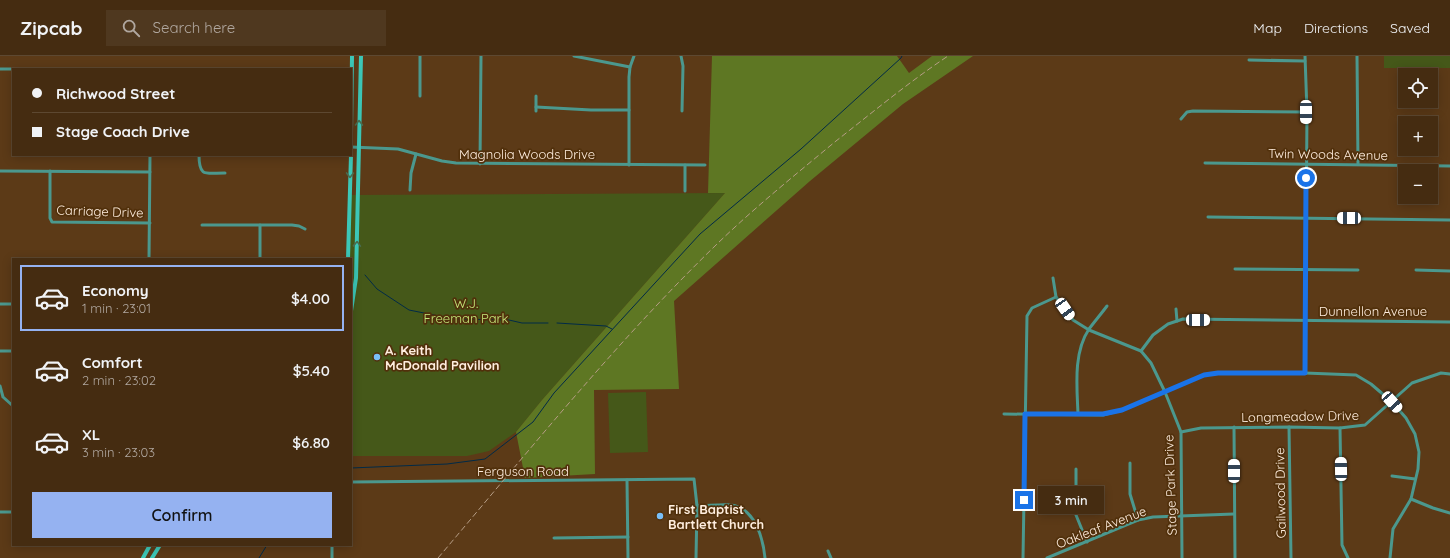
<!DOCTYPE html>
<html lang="en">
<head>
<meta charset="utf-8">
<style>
	:root { --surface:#452c11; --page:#4f381f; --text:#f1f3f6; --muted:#b0a79f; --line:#5d4831; --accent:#95b2f1 }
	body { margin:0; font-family:Quicksand,sans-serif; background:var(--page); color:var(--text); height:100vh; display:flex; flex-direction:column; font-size:15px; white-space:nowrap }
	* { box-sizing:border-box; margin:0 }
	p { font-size:13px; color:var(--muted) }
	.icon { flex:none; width:22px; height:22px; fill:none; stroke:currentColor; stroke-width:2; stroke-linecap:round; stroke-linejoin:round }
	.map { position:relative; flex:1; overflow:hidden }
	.panel { position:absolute; left:12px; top:202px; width:340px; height:288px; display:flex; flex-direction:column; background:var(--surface); border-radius:0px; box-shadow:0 2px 10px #0003,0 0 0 1px var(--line) }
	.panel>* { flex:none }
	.banner { position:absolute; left:12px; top:12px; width:340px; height:88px; border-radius:0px; box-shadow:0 2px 10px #0003,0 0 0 1px var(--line); display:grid; align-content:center; height:88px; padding:0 20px; background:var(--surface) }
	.fabs { position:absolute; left:1398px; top:12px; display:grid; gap:8px }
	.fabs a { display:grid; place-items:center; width:40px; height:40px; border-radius:0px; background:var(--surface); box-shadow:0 2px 10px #0003,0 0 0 1px var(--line); font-size:20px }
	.end { position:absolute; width:18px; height:18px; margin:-9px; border:5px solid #1a73e8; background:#fff; box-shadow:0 0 0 2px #fff }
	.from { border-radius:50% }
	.bubble { position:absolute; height:28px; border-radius:0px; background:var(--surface); box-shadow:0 2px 10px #0003,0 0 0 1px var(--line); font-size:13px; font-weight:600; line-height:28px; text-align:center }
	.car { position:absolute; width:12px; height:24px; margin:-12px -6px; border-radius:5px; box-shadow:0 0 3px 1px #0007; background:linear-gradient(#fff 24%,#345 0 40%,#fff 0 76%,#345 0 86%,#fff 0) }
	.banner b { display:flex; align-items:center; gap:14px; height:38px; font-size:15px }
	.banner b+b { border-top:1px solid var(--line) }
	.banner i { width:10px; height:10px; background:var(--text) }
	ul { padding:7px 0 0; list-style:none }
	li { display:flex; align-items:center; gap:12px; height:66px; margin:0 8px 6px; padding:0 12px; border:2px solid transparent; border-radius:0px }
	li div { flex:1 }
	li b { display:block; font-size:15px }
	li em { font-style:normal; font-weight:600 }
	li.current { border-color:var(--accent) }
	li>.icon { width:36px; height:36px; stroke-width:1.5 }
	.cta { display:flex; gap:8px; margin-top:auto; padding:8px 20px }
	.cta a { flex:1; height:46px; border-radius:0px; background:var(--accent); color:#111; font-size:16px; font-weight:600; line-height:46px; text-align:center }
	header { display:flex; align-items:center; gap:24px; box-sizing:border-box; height:56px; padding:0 20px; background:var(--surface); border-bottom:1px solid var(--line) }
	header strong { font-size:19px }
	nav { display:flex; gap:22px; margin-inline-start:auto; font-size:14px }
	.search { width:280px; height:36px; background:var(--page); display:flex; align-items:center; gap:10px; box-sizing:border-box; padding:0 14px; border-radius:0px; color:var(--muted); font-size:15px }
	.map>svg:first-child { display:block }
</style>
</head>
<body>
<header>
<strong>Zipcab</strong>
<div class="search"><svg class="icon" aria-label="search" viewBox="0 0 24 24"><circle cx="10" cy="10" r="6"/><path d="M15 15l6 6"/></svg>Search here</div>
<nav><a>Map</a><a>Directions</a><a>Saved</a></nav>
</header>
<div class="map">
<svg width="1450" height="502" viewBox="0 0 1450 502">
	<rect width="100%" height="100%" fill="#5c3a17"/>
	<!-- green -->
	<g fill="#455819">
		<rect x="1384" y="0" width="66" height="12"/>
		<path d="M725 137 542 344 516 376 489 395 467 400H351V203H348L350 139Z"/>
		<path d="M646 336 648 396 610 397 608 337Z"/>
	</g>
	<!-- forest -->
	<path fill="#5e7723" d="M712 0H897L909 17 932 0H973L903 48 810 125 674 245 679 333 594 334 595 418 525 422 516 376 542 344 725 137H708Z"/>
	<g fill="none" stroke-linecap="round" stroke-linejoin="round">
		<!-- stream -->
		<g stroke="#012a47" stroke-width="1">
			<path d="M365 219 377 233 409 254 454 263 509 264 522 267H548"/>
			<path d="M557 267 606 270 612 273"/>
			<path d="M351 412 447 408 485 403 533 366 554 337 700 178 801 93 901 2 902 0"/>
			<path d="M259 502 267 489"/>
		</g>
		<!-- street -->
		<g stroke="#4b988e" stroke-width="3">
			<path d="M574 0 630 11"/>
			<path d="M681 0 683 10 682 55"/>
			<path d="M1357 0 1358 108"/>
			<path d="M1249 4 1305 5"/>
			<path d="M0 13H22"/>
			<path d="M420 40V0"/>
			<path d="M536 51 591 54H629"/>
			<path d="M536 55V40"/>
			<path d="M1181 63 1187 56 1193 55 1307 56"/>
			<path d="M351 91 398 93 442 105 456 107 705 109"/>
			<path d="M199 99C199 122 206 117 225 117"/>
			<path d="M1205 107 1450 110"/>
			<path d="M480 108 481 0"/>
			<path d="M629 109V21L630 11 634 0"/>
			<path d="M0 115 150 116"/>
			<path d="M50 115V162L52 166 150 167"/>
			<path d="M410 134 411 117 416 98"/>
			<path d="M685 135V109"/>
			<path d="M1208 161 1450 164"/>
			<path d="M202 169H292L299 170 305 173"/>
			<path d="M260 169V203"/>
			<path d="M149 203 150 99"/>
			<path d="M1235 213 1358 214"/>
			<path d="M1416 214 1450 215"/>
			<path d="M1053 222 1056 241 1073 264 1089 274 1141 295 1151 307 1165 336 1181 376 1182 502"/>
			<path d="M0 248H13"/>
			<path d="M1176 253 1177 265"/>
			<path d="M0 295H13"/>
			<path d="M1141 295 1153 279 1168 268 1183 263 1450 266"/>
			<path d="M1305 317 1307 56 1305 0"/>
			<path d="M0 330 3 341 13 350"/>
			<path d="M1004 358 1103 359 1122 354 1204 319 1218 317H1305L1356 319 1371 328 1392 346 1406 362 1415 378 1419 396 1418 413 1411 443 1393 473 1390 502"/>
			<path d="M1078 358C1077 331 1073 297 1089 273 1095 265 1101 258 1107 250"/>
			<path d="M1234 371 1235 502"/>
			<path d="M1289 371 1291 502"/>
			<path d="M1340 372 1342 489 1348 502"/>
			<path d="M1181 376 1201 372 1289 371 1340 372 1365 369 1412 327 1441 317 1450 318"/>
			<path d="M1130 407V438L1138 464"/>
			<path d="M1076 413V459L1087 486"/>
			<path d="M1392 420 1415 423"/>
			<path d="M627 424 628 502"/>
			<path d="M351 426 694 423 697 450 696 502"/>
			<path d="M1411 443 1433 452 1450 457"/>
			<path d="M697 450C708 450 720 448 731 449 755 452 763 482 765 502"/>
			<path d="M0 456H13"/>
			<path d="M554 482 628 481"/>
			<path d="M828 495 831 502"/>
			<path d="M332 502V489"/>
			<path d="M1023 502 1027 260 1032 252 1056 241"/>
			<path d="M1047 502 1138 464 1153 461 1234 458"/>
		</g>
		<!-- secondary -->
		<g stroke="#3cc7b7" stroke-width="4">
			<path d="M351 77 352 0"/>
			<path d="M348 203 351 99"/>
			<path d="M351 255 356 222 361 0"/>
			<path d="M143 502 150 489"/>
			<path d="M152 502 160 489"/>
		</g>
		<!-- rail -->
		<path stroke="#b69d85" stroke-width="1" stroke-dasharray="6 3" stroke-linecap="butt" d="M438 502C528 396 616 286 716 189 754 152 795 119 836 85 873 56 909 26 948 0"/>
	</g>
	<!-- one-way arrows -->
	<defs><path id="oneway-chevron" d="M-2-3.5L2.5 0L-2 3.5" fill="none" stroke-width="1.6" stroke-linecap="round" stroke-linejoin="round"/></defs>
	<g stroke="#496c50">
		<use href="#oneway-chevron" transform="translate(359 67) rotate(-89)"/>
		<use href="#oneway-chevron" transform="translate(350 119) rotate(91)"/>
		<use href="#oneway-chevron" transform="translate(357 188) rotate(-88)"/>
	</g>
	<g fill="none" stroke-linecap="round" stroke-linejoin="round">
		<!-- route -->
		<path stroke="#1a73e8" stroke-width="5" d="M1024 444 1025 358H1103L1122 354 1204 319 1218 317H1305L1306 122"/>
	</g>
	<!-- markers -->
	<g fill="#79bff8" stroke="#51300b" stroke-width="1.5">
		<circle cx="377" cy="301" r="4"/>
		<circle cx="660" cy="460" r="4"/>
	</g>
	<g text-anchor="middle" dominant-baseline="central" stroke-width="3.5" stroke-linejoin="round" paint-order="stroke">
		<!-- street labels -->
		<g font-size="13" fill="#ffeedf" stroke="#51300b">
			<text x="527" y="98">Magnolia Woods Drive</text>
			<text transform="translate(1328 98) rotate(1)">Twin Woods Avenue</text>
			<text transform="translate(100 155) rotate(2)">Carriage Drive</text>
			<text x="1373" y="255">Dunnellon Avenue</text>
			<text transform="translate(1300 360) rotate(-1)">Longmeadow Drive</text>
			<text x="523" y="415">Ferguson Road</text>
			<text transform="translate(1170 429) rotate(-92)">Stage Park Drive</text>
			<text transform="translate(1280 437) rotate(-91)">Gailwood Drive</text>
			<text transform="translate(1101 471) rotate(-21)">Oakleaf Avenue</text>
		</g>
		<!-- park labels -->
		<g font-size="13" fill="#c5ea7c" stroke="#51300b">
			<text x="466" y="247">W.J.<tspan x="466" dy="15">Freeman Park</tspan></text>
		</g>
		<!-- poi labels -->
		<g font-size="13" font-weight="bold" fill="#ffeedf" stroke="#51300b" text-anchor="start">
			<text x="385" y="294">A. Keith<tspan x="385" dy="15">McDonald Pavilion</tspan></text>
			<text x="668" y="453">First Baptist<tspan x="668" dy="15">Bartlett Church</tspan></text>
		</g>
	</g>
</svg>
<div class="fabs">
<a><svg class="icon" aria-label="locate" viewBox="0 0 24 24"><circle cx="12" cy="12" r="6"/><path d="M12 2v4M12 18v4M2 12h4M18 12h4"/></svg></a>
<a>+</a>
<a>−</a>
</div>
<i class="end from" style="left:1306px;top:122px"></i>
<i class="end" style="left:1024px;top:444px"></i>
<div class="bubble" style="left:1038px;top:430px;width:66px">3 min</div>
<i class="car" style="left:1306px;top:56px;rotate:180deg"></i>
<i class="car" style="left:1349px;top:162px;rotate:271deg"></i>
<i class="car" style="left:1065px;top:253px;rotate:145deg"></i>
<i class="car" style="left:1198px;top:264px;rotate:90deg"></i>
<i class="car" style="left:1392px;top:346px;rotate:138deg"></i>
<i class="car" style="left:1341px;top:413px;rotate:359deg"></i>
<i class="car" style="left:1234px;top:415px;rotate:0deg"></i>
<div class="banner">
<b><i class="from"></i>Richwood Street</b>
<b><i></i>Stage Coach Drive</b>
</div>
<section class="panel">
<ul>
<li class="current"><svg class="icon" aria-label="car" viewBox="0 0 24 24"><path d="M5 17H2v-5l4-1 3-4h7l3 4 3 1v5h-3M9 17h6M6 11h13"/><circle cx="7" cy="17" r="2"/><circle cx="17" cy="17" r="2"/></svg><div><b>Economy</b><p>1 min · 23:01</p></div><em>$4.00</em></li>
<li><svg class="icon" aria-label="car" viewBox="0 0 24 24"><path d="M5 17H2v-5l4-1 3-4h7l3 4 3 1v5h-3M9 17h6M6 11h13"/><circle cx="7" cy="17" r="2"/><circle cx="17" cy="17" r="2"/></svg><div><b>Comfort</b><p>2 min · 23:02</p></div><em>$5.40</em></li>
<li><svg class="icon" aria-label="car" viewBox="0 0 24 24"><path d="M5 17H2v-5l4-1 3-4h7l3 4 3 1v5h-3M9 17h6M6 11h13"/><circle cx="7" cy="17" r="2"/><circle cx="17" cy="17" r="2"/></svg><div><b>XL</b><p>3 min · 23:03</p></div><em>$6.80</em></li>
</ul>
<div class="cta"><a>Confirm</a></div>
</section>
</div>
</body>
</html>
